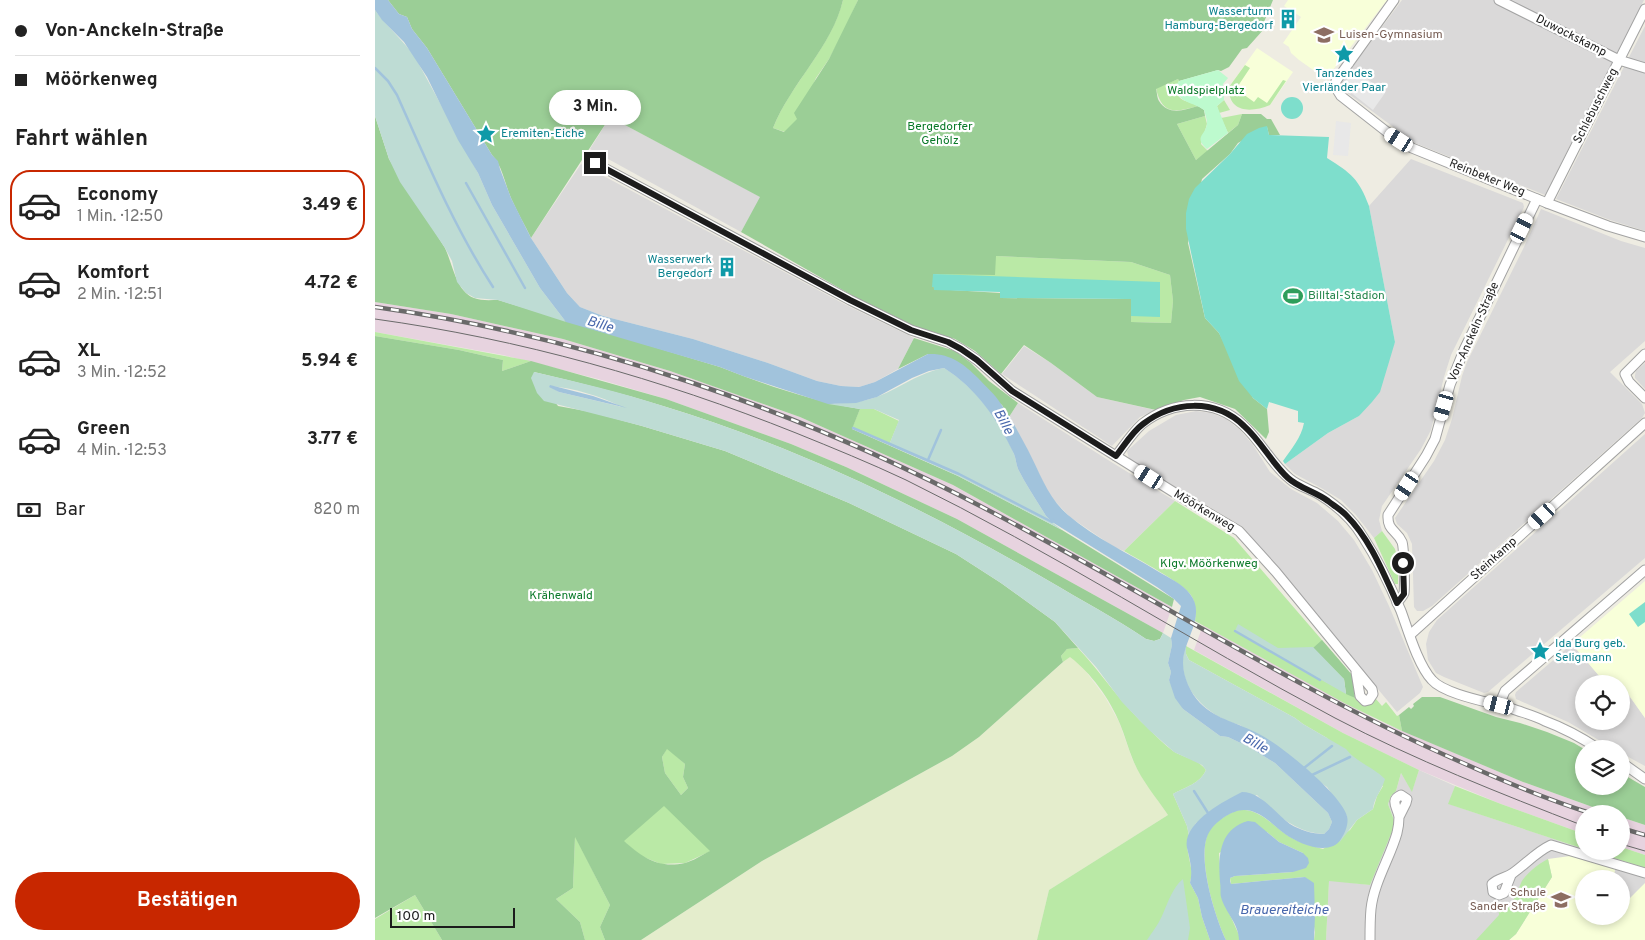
<!DOCTYPE html>
<html lang="de">
<head>
<meta charset="utf-8">
<style>
	:root { --surface:#fff; --page:#f2f2f2; --text:#222; --muted:#767676; --line:#e0e0e0; --accent:#c82700 }
	body { margin:0; font-family:Overpass,sans-serif; background:var(--page); color:var(--text); height:100vh; display:flex; flex-direction:column; font-size:19px; white-space:nowrap }
	* { box-sizing:border-box; margin:0 }
	p { font-size:16px; color:var(--muted) }
	.icon { flex:none; width:28px; height:28px; fill:none; stroke:currentColor; stroke-width:2; stroke-linecap:round; stroke-linejoin:round }
	.map { position:relative; flex:1; overflow:hidden }
	.sheet { display:flex; flex-direction:column; background:var(--surface); width:375px }
	.sheet>* { flex:none }
	.hud { display:grid; align-content:center; height:110px; padding:0 15px; background:var(--surface) }
	.buttons { position:absolute; left:1200px; top:675px; display:grid; gap:10px }
	.buttons a { display:grid; place-items:center; width:55px; height:55px; border-radius:50%; background:var(--surface); box-shadow:0 2px 8px #0003; font-size:25px }
	.scale { position:absolute; left:15px; bottom:12px; width:125px; box-sizing:border-box; padding-left:5px; border:2px solid #1c1c1c; border-top:0; font-size:14px; line-height:18px; white-space:nowrap; color:#1c1c1c; -webkit-text-stroke:4px #fff; paint-order:stroke }
	.end { position:absolute; width:22px; height:22px; margin:-11px; border:6px solid #1c1c1c; background:#fff; box-shadow:0 0 0 2px #fff }
	.from { border-radius:50% }
	.bubble { position:absolute; height:35px; border-radius:18px; background:var(--surface); box-shadow:0 2px 8px #0003; font-size:16px; font-weight:700; line-height:35px; text-align:center }
	.car { position:absolute; width:15px; height:30px; margin:-15px -8px; border-radius:6px; box-shadow:0 0 4px 1px #0007; background:linear-gradient(#fff 24%,#345 0 40%,#fff 0 76%,#345 0 86%,#fff 0) }
	.hud b { display:flex; align-items:center; gap:18px; height:48px; font-size:19px }
	.hud b+b { border-top:1px solid var(--line) }
	.hud i { width:12px; height:12px; background:var(--text) }
	ul { padding:0; list-style:none }
	li { display:flex; align-items:center; gap:15px; height:70px; margin:0 10px 8px; padding:0 5px; border:2px solid transparent; border-radius:20px }
	li div { flex:1 }
	li b { display:block; font-size:19px }
	li em { font-style:normal; font-weight:700 }
	li.on { border-color:var(--accent) }
	li>.icon { width:45px; height:45px; stroke-width:1.5 }
	h2 { padding:0 15px; font-size:22px; line-height:60px }
	.pay { display:flex; align-items:center; gap:12px; height:55px; padding:0 15px; font-size:19px }
	.pay p { margin-inline-start:auto }
	.action { display:flex; gap:10px; margin-top:auto; padding:10px 15px }
	.action a { flex:1; height:58px; border-radius:30px; background:var(--accent); color:#fff; font-size:20px; font-weight:700; line-height:58px; text-align:center }
	main { display:flex; flex:1; min-height:0 }
	.map>svg:first-child { display:block }
</style>
</head>
<body>
<main>
<section class="sheet">
<div class="hud">
<b><i class="from"></i>Von-Anckeln-Straße</b>
<b><i></i>Möörkenweg</b>
</div>
<h2>Fahrt wählen</h2>
<ul>
<li class="on"><svg class="icon" aria-label="car" viewBox="0 0 24 24"><path d="M5 17H2v-5l4-1 3-4h7l3 4 3 1v5h-3M9 17h6M6 11h13"/><circle cx="7" cy="17" r="2"/><circle cx="17" cy="17" r="2"/></svg><div><b>Economy</b><p>1 Min. · 12:50</p></div><em>3.49 €</em></li>
<li><svg class="icon" aria-label="car" viewBox="0 0 24 24"><path d="M5 17H2v-5l4-1 3-4h7l3 4 3 1v5h-3M9 17h6M6 11h13"/><circle cx="7" cy="17" r="2"/><circle cx="17" cy="17" r="2"/></svg><div><b>Komfort</b><p>2 Min. · 12:51</p></div><em>4.72 €</em></li>
<li><svg class="icon" aria-label="car" viewBox="0 0 24 24"><path d="M5 17H2v-5l4-1 3-4h7l3 4 3 1v5h-3M9 17h6M6 11h13"/><circle cx="7" cy="17" r="2"/><circle cx="17" cy="17" r="2"/></svg><div><b>XL</b><p>3 Min. · 12:52</p></div><em>5.94 €</em></li>
<li><svg class="icon" aria-label="car" viewBox="0 0 24 24"><path d="M5 17H2v-5l4-1 3-4h7l3 4 3 1v5h-3M9 17h6M6 11h13"/><circle cx="7" cy="17" r="2"/><circle cx="17" cy="17" r="2"/></svg><div><b>Green</b><p>4 Min. · 12:53</p></div><em>3.77 €</em></li>
</ul>
<div class="pay"><svg class="icon" aria-label="cash" viewBox="0 0 24 24"><path d="M3 7h18v10H3z"/><circle cx="12" cy="12" r="2"/></svg>Bar<p>820 m</p></div>
<div class="action"><a>Bestätigen</a></div>
</section>
<div class="map">
<svg width="1270" height="940" viewBox="0 0 1270 940">
	<rect width="100%" height="100%" fill="#eeece2"/>
	<!-- residential -->
	<g fill="#dad9d9" fill-rule="evenodd">
		<path d="M1027 0H1269L1170 195 1040 143 963 86Z"/>
		<path d="M1270 26V231L1235 220 1181 199Z"/>
		<path d="M235 117 386 197 366 232 215 149Z"/>
		<path d="M1036 159 1148 203 1149 207 1076 355 1069 377 1056 430 1046 449 1007 506 1004 520 1007 531 999 538 981 515 966 500 948 489 920 474 910 464 953 433 984 416 1020 342 994 206Z"/>
		<path d="M206 164 473 306 539 338 523 369 500 382 484 387 466 386 442 381 393 363 318 339 228 316 205 307 192 293 156 238Z"/>
		<path d="M1166 209 1246 241 1270 248V341L1235 372 1267 404 1270 413 1267 418 1057 606 1048 611H1042L1039 607 1037 544 1032 533 1022 524 1020 518 1059 461 1070 440 1077 419 1087 376 1092 362 1149 247Z"/>
		<path d="M649 346 676 363 722 397 780 410 765 417 737 446 627 374Z"/>
		<path d="M1270 363V389L1260 378V375L1261 371Z"/>
		<path d="M643 403 733 460 800 501 749 551 739 547 695 517 675 496 652 449 634 417Z"/>
		<path d="M821 411 836 413 851 419 865 430 878 445 895 472 916 489 942 503 963 521 979 540 997 570 1014 606 1048 687 1045 693 1022 712 868 527 754 459 752 451 774 431 801 415Z"/>
		<path d="M1270 434V558L1113 692 1109 693 1069 677 1061 673 1053 660 1051 644 1054 632 1062 620Z"/>
		<path d="M1197 644 1231 684H1209V721H1246L1247 686 1270 718V766L1246 753V749H1239L1193 722 1141 699 1140 695 1141 692Z"/>
		<path d="M1044 770 1080 786 1074 804 1209 849V851H1217L1270 868V940H951L954 880 995 885 1019 820 1013 804 1016 796 1021 791 1026 773 1037 791ZM1209 879H1246V916H1209Z"/>
	</g>
	<!-- industrial -->
	<g fill="#e7d3df">
		<path d="M0 302 76 314 188 339 295 371 425 417 578 485 797 607 788 633 582 519 471 467 416 444 291 399 223 379 128 355 0 332Z"/>
		<path d="M828 625 1002 720 1148 782 1237 814H1209V834L1126 804 1044 770 968 733 819 650Z"/>
		<path d="M1246 817 1270 825V855L1246 847Z"/>
	</g>
	<!-- education -->
	<g fill="#f8ffd9">
		<path d="M913 0H1012L951 79 924 60 916 53 914 47 908 43 926 17 909 6Z"/>
		<path d="M882 48 918 72 895 105 879 104 854 87Z"/>
		<path d="M1270 581V718L1246 684H1231L1197 644Z"/>
		<path d="M1195 856 1240 869 1239 879H1209V916H1246V897L1251 902 1270 883V940H1134L1141 934 1177 877 1173 859Z"/>
	</g>
	<!-- farmland -->
	<path fill="#e4edcc" d="M695 656 706 665 730 697 744 722 758 761 768 779 793 815 674 890 662 940H266L387 861 577 756 604 737Z"/>
	<!-- grass -->
	<g fill="#bae9a6">
		<path d="M468 0H483L468 33 454 59 441 78 423 119 410 132 398 128C416 83 456 48 468 0Z"/>
		<path d="M870 65 875 68 861 89 879 102 883 97 892 103 908 80 911 81 895 105C876 113 853 113 854 87Z"/>
		<path d="M803 79 804 81 800 87C802 102 812 100 823 106 801 112 787 116 781 88Z"/>
		<path d="M849 100 855 110 844 113 842 106Z"/>
		<path d="M867 114 863 125 853 133 846 118Z"/>
		<path d="M830 116 832 124 826 144 833 151 821 160 802 124Z"/>
		<path d="M621 256 756 262 795 275 798 301 796 323 756 322 757 300 558 274Z"/>
		<path d="M0 332 156 361 127 371 128 360 84 350 0 336Z"/>
		<path d="M485 409H499L524 421 514 445 477 428Z"/>
		<path d="M800 501 859 538 977 675 969 679 861 632 980 698C987 706 994 707 1001 699L1007 706 1011 702 1022 716 1024 715 1027 731 971 704 820 621C821 613 821 601 815 594 806 582 764 560 749 551Z"/>
		<path d="M1007 531 1020 549 1023 560V584H1020L999 538Z"/>
		<path d="M811 646 968 733 1044 770 1037 792 1026 773 1021 791 1016 796 1013 804 1019 820 1018 829 995 885 954 881 951 940H939L940 932 930 877 856 884 855 878 860 876 918 872 928 853 904 842 892 832 844 853 847 897 864 935V940H851C840 917 823 861 832 836 834 828 842 821 849 817 855 813 863 809 870 810 890 812 902 831 919 839 928 844 939 846 948 849L975 830 982 820 998 809 1002 796 1008 786 968 767 952 738 928 724 920 718 814 660 811 654Z"/>
		<path d="M703 648C728 675 748 706 775 730 782 737 790 745 798 751 809 758 823 759 831 770 825 784 810 787 798 794L812 826 814 836 812 847 817 873 815 883 823 898 827 917 835 940H662L674 890 793 815C781 797 766 780 758 760 753 748 750 736 745 724 735 699 716 673 695 657L688 662 686 656 692 649Z"/>
		<path d="M292 748 310 764 308 777 313 788 306 795 290 773 287 757Z"/>
		<path d="M1080 786 1126 804 1209 834V849L1073 804Z"/>
		<path d="M289 805 336 851 310 863 286 864 266 856 248 841Z"/>
		<path d="M200 836 235 905 225 927 230 940H210L205 922 181 899 198 888Z"/>
		<path d="M1246 847 1270 855V868L1217 851H1246Z"/>
		<path d="M1173 859 1177 877 1141 934 1134 940H1101L1124 915 1123 902 1132 907C1140 900 1142 893 1146 883 1149 875 1166 862 1173 859Z"/>
		<path d="M40 895 67 940H0V919Z"/>
	</g>
	<!-- forest -->
	<g fill="#9bce96" fill-rule="evenodd">
		<path d="M13 0H468C457 47 416 83 398 128L409 132 422 119 419 113 454 59 483 0H898L889 22V29L872 48 867 49 854 67 846 71 843 70 804 81 803 79 781 89C782 92 782 98 784 101 793 116 810 110 823 106L829 110 830 116 802 124 821 160 863 125 867 114H886L892 119H896L905 135H894L892 127 863 143 855 154 827 179 813 243 830 318 844 333 878 398 892 409 894 432 891 439 860 409 825 397 809 400 781 410 722 397 676 363 649 345 626 374 600 351 580 339 539 327 494 305 366 232 385 197 235 117 156 238C150 225 142 212 136 198 130 184 127 165 117 155L52 48 37 29 32 17 24 14ZM621 256 756 262 795 275 798 301 796 323 756 322 757 299 626 298V293L559 289 558 274 620 275Z"/>
		<path d="M0 116 14 159 70 248C78 265 81 291 99 298 106 301 116 300 123 300L345 367C391 385 437 401 485 409L477 429 583 476 687 530 799 599 797 607 578 485 425 417 295 371 188 339 76 314 0 302Z"/>
		<path d="M0 336 84 350 128 360 127 371 156 361 291 399 416 444 471 467 582 519 788 633 785 639 779 641 771 639C740 618 706 600 674 581 552 510 423 447 288 406 246 393 202 382 159 372L183 406 216 412 267 426 350 451 474 503 581 554 626 583 680 622 703 648 692 649 686 656 688 662 604 737 577 756 387 861 266 940H230L225 927 235 905 200 837 198 888 181 899 205 922 210 940H67L40 895 0 918ZM292 749 310 764 308 777 313 788 306 795 290 773 287 757ZM289 806 335 851C327 855 318 861 310 863 283 869 267 857 249 841Z"/>
		<path d="M539 338 580 351 596 363 614 381 643 403 634 417 627 405 553 354 523 369Z"/>
		<path d="M947 640 977 675 980 698 971 694 969 679 938 648Z"/>
		<path d="M1047 697H1065L1121 717 1145 723 1172 732 1199 743 1209 749V786H1246V773L1270 787V825L1246 817V814H1237L1148 782 1027 731 1024 715 1034 707 1036 709 1039 706 1038 704Z"/>
	</g>
	<!-- wetland -->
	<g fill="#bedcd4" fill-rule="evenodd">
		<path d="M0 10C12 27 28 40 40 57L103 173 117 205 165 288 191 322 123 300 100 298 91 293 82 282 77 261 70 248 25 182 14 159 0 116Z"/>
		<path d="M569 368C600 387 625 420 639 454 641 459 641 464 643 469 651 485 662 501 671 516L677 522 687 530 583 476 514 445 524 420 499 409H485L453 404C471 403 487 403 504 396 527 387 543 373 569 368Z"/>
		<path d="M159 372C202 382 246 392 288 406 423 447 552 510 674 581 706 600 740 618 771 639L779 641 785 639 788 633 796 638 797 645 793 663 796 672 794 680 808 709 845 736 853 737 874 747 900 763 953 813 957 822 954 829 949 834C922 833 899 814 882 795L821 823 814 836 812 826 798 794C810 787 825 784 831 770L827 765 799 752 773 729 747 702 721 667 680 622 626 583 581 554 474 503 350 451 267 426 169 401 162 393 156 378ZM174 386C199 388 225 396 247 407L184 392Z"/>
		<path d="M863 624 903 648 938 647 969 679 971 694 860 631Z"/>
		<path d="M811 646V654L814 660 920 718 928 724 971 749C981 762 998 767 1010 779 1007 790 999 798 998 809L982 820 964 843 972 824V816L952 787 865 725C831 717 797 683 811 646Z"/>
		<path d="M808 879 815 928 813 940H772C777 932 783 925 787 916 792 905 798 886 808 879Z"/>
	</g>
	<!-- park -->
	<path fill="#bdface" d="M843 70 853 78 848 84 849 100 842 106 853 133 832 149C818 136 831 136 832 123 832 119 830 114 829 110 818 102 803 103 800 87L804 81Z"/>
	<!-- pitch -->
	<g fill="#7edecc">
		<circle cx="917" cy="108" r="11"/>
		<path d="M892 126 894 135 954 137 952 158C976 173 984 179 994 206L1020 342 1005 392 997 402 984 416 953 433 910 464 908 461C917 448 926 438 929 423L923 422V411L894 402 892 409 878 398 864 381 844 333 830 318 811 229V213L814 199 820 188 855 154 872 134 884 128Z"/>
		<path d="M558 274 785 282V317L756 316V299L625 298V292L559 290V287H557Z"/>
		<path d="M1270 602V622L1263 627 1254 614Z"/>
	</g>
	<!-- parking -->
	<g fill="#e8e8e8">
		<path d="M980 69 1010 93 998 110 974 91 975 89 969 83Z"/>
		<path d="M961 121 976 123 973 156 958 155Z"/>
	</g>
	<!-- water -->
	<g fill="#a1c3dc">
		<path d="M0 0H13L24 14 32 17 37 29 52 48 117 155 123 161 125 169 136 198 156 238 192 293 205 307 228 316 318 339 393 363 442 381 466 386 484 387 500 382 553 354C575 353 589 364 603 378 611 387 620 394 626 404 636 418 645 435 653 450 665 473 673 498 693 515 720 538 753 553 784 572 794 578 808 584 815 594 830 613 813 635 809 654 805 671 814 691 825 703 842 720 864 723 884 734 906 745 966 794 972 816 974 824 970 833 966 839 955 857 924 844 910 834 898 825 885 810 869 810 863 810 856 813 851 816 843 821 835 828 832 837 823 861 840 917 851 940H835L827 917 823 898 815 883C818 871 815 860 812 848 807 823 849 801 867 792 886 792 900 813 915 824 925 830 937 834 949 834L954 829 957 822 953 813 900 763 874 747 853 737 845 736 808 709 800 698 794 680 796 672 793 663 797 645 796 638 806 606 799 599 782 587 677 522 671 516C662 501 651 485 643 469 641 464 641 459 639 454 623 420 601 388 569 368L554 371 537 378 502 397 481 403 453 404 368 376 345 367 191 322 165 288 117 205 103 173 83 140 52 77 29 42 7 20 0 10Z"/>
		<path d="M175 385 218 396 252 408 184 392 174 387Z"/>
		<path d="M873 821 880 822 904 842 928 853 933 858 934 863 931 868 918 872 860 876 855 878V881L856 884 930 877 939 883 940 915 939 940H864C864 924 850 912 846 897 845 893 846 887 845 882 843 857 844 829 873 821Z"/>
	</g>
	<g fill="none" stroke-linecap="round" stroke-linejoin="round">
		<!-- stream -->
		<g stroke="#a1c3dc" stroke-width="2.5">
			<path d="M0 68 13 81 22 95C51 160 79 227 118 287"/>
			<path d="M91 183 150 288"/>
			<path d="M478 428 584 474 677 522 678 520"/>
			<path d="M553 460 566 430"/>
			<path d="M860 631 945 680"/>
			<path d="M929 768 957 746"/>
			<path d="M937 775 975 757"/>
			<path d="M819 791 833 813"/>
		</g>
		<defs>
			<g id="minor">
				<path d="M1019 0 961 81V88L966 96 1012 132 1037 148 1172 203 1233 226 1270 237"/>
				<path d="M1124 0 1244 60 1270 68"/>
				<path d="M220 163 475 300 536 330 573 342 586 349 602 360 637 391 808 498 864 531 901 572 997 689 998 694 994 700 990 701 985 696 981 672"/>
				<path d="M1172 203 1270 9"/>
				<path d="M1270 354 1250 374 1254 382 1270 398"/>
				<path d="M741 456C749 446 757 433 767 424 798 400 839 398 868 425 886 441 896 464 915 479 923 486 935 489 945 495 961 505 978 520 988 537 1003 560 1015 585 1026 611 1033 630 1043 665 1057 680 1070 695 1119 703 1138 709 1149 713 1160 716 1170 721 1189 728 1207 738 1224 749"/>
				<path d="M1022 603C1024 600 1028 596 1029 593 1030 587 1029 547 1027 542 1022 530 1012 531 1013 515L1051 456 1060 439 1075 385 1089 350 1162 199"/>
				<path d="M1035 635 1270 423"/>
				<path d="M1124 705 1130 691 1270 570"/>
				<path d="M1246 762 1270 779"/>
				<path d="M1136 875 1129 893 1124 895 1118 892 1117 884C1123 878 1131 878 1138 873 1151 864 1161 852 1176 845L1270 873"/>
				<path d="M995 940C995 930 995 919 996 909 999 882 1015 858 1022 833 1023 829 1024 822 1024 817 1023 808 1014 800 1026 795L1032 799 1031 803 1024 817"/>
			</g>
		</defs>
		<!-- minor casing -->
		<use href="#minor" stroke="#a3a3a3" stroke-width="11"/>
		<!-- minor -->
		<use href="#minor" stroke="#fff" stroke-width="9"/>
		<!-- tram -->
		<g stroke="#6a6a6a" stroke-width="1">
			<path d="M0 319C145 339 286 379 421 433 458 448 495 463 531 480 678 552 815 641 960 718 1040 760 1124 793 1209 826"/>
			<path d="M1246 844 1270 851"/>
		</g>
		<defs>
			<g id="rail">
				<path d="M0 307C213 337 421 409 611 509 771 592 922 691 1088 763 1130 782 1174 800 1218 814"/>
				<path d="M1246 828 1270 835"/>
			</g>
		</defs>
		<!-- rail casing -->
		<use href="#rail" stroke="#6a6a6a" stroke-width="4.5"/>
		<!-- rail -->
		<use href="#rail" stroke="#fff" stroke-width="2.5" stroke-dasharray="8" stroke-linecap="butt"/>
	</g>
	<g fill="none" stroke-linecap="round" stroke-linejoin="round">
		<!-- route -->
		<path stroke="#1c1c1c" stroke-width="6" d="M220 163 475 300 536 330 573 342 586 349 602 360 637 391 741 456C749 446 757 432 768 424 798 401 840 398 869 426 886 441 896 462 913 478 924 488 941 492 953 501 958 505 965 509 971 515 995 539 1008 572 1022 603L1029 594 1028 563"/>
	</g>
	<!-- icons -->
	<defs>
		<symbol id="building-bare" viewBox="-9 -9 18 18"><path d="M-4-6H4V6H1V3H-1V6H-4ZM-2.5-4.3h1.7v1.8h-1.7ZM.8-4.3h1.7v1.8H.8ZM-2.5-1h1.7V.8h-1.7ZM.8-1h1.7V.8H.8Z" fill="#0f9aa8" stroke="#fff" stroke-width="2.5" paint-order="stroke"/></symbol>
		<symbol id="school-bare" viewBox="-9 -9 18 18"><path d="M0-5L7-2L0 1L-7-2ZM-4 1L0 2.5L4 1V4Q0 6-4 4Z" fill="#8d6e63" stroke="#fff" stroke-width="2.5" paint-order="stroke"/></symbol>
		<symbol id="sight-bare" viewBox="-9 -9 18 18"><path d="M0-6L1.8-2.2L6-1.7L2.9 1.2L3.7 5.4L0 3.3L-3.7 5.4L-2.9 1.2L-6-1.7L-1.8-2.2Z" fill="#0f9aa8" stroke="#fff" stroke-width="2.5" paint-order="stroke"/></symbol>
		<symbol id="stadium-bare" viewBox="-9 -9 18 18"><path d="M0-5a6.5 5 0 1 0 0 10a6.5 5 0 1 0 0-10ZM-3.5-1.8h7v3.6h-7Z" fill="#2e9e5b" stroke="#fff" stroke-width="2.5" paint-order="stroke"/></symbol>
	</defs>
	<g fill-rule="evenodd">
		<use href="#building-bare" x="899" y="5" width="28" height="28"/>
		<use href="#school-bare" x="935" y="21" width="28" height="28"/>
		<use href="#sight-bare" x="955" y="40" width="28" height="28"/>
		<use href="#sight-bare" x="97" y="120" width="28" height="28"/>
		<use href="#building-bare" x="338" y="253" width="28" height="28"/>
		<use href="#stadium-bare" x="904" y="282" width="28" height="28"/>
		<use href="#sight-bare" x="1151" y="637" width="28" height="28"/>
		<use href="#school-bare" x="1172" y="886" width="28" height="28"/>
	</g>
	<g text-anchor="middle" dominant-baseline="central" stroke-width="4.5" stroke-linejoin="round" paint-order="stroke">
		<!-- culture labels -->
		<g font-size="12" fill="#0d838f" stroke="#fff" text-anchor="end">
			<text x="898" y="12">Wasserturm<tspan x="898" dy="14">Hamburg-Bergedorf</tspan></text>
			<text x="969" y="74" text-anchor="middle">Tanzendes<tspan x="969" dy="14">Vierländer Paar</tspan></text>
			<text x="126" y="134" text-anchor="start">Eremiten-Eiche</text>
			<text x="337" y="260">Wasserwerk<tspan x="337" dy="14">Bergedorf</tspan></text>
			<text x="1180" y="644" text-anchor="start">Ida Burg geb.<tspan x="1180" dy="14">Seligmann</tspan></text>
		</g>
		<!-- education labels -->
		<g font-size="12" fill="#785e54" stroke="#fff" text-anchor="start">
			<text x="964" y="35">Luisen-Gymnasium</text>
			<text x="1171" y="893" text-anchor="end">Schule<tspan x="1171" dy="14">Sander Straße</tspan></text>
		</g>
		<!-- street labels -->
		<g font-size="12" fill="#1c1c1c" stroke="#fff">
			<text transform="translate(1196 36) rotate(27)">Duwockskamp</text>
			<text transform="translate(1221 106) rotate(-63)">Schlebuschweg</text>
			<text transform="translate(1112 178) rotate(22)">Reinbeker Weg</text>
			<text transform="translate(1099 332) rotate(-66)">Von-Anckeln-Straße</text>
			<text transform="translate(829 511) rotate(31)">Möörkenweg</text>
			<text transform="translate(1119 559) rotate(-42)">Steinkamp</text>
		</g>
		<!-- park labels -->
		<g font-size="12" fill="#0a7a29" stroke="#fff">
			<text x="831" y="91">Waldspielplatz</text>
			<text x="565" y="127">Bergedorfer<tspan x="565" dy="14">Gehölz</tspan></text>
			<text x="834" y="564">Klgv. Möörkenweg</text>
			<text x="186" y="596">Krähenwald</text>
		</g>
		<!-- leisure labels -->
		<g font-size="12" fill="#27864d" stroke="#fff" text-anchor="start">
			<text x="933" y="296">Billtal-Stadion</text>
		</g>
		<!-- water labels -->
		<g font-size="14" font-style="italic" fill="#4867ac" stroke="#fff">
			<text transform="translate(225 325) rotate(17)">Bille</text>
			<text transform="translate(628 422) rotate(62)">Bille</text>
			<text transform="translate(880 744) rotate(29)">Bille</text>
			<text x="909" y="910">Brauereiteiche</text>
		</g>
	</g>
</svg>
<div class="buttons">
<a><svg class="icon" aria-label="locate" viewBox="0 0 24 24"><circle cx="12" cy="12" r="6"/><path d="M12 2v4M12 18v4M2 12h4M18 12h4"/></svg></a>
<a><svg class="icon" aria-label="layers" viewBox="0 0 24 24"><path d="M12 4l9 5-9 5-9-5zM3 14l9 5 9-5"/></svg></a>
<a>+</a>
<a>−</a>
</div>
<div class="scale">100 m</div>
<i class="end from" style="left:1028px;top:563px"></i>
<i class="end" style="left:220px;top:163px"></i>
<div class="bubble" style="left:174px;top:90px;width:92px">3 Min.</div>
<i class="car" style="left:1024px;top:140px;rotate:303deg"></i>
<i class="car" style="left:1147px;top:228px;rotate:26deg"></i>
<i class="car" style="left:1069px;top:406px;rotate:196deg"></i>
<i class="car" style="left:774px;top:477px;rotate:302deg"></i>
<i class="car" style="left:1032px;top:486px;rotate:213deg"></i>
<i class="car" style="left:1167px;top:516px;rotate:228deg"></i>
<i class="car" style="left:1124px;top:705px;rotate:284deg"></i>
</div>
</main>
</body>
</html>
